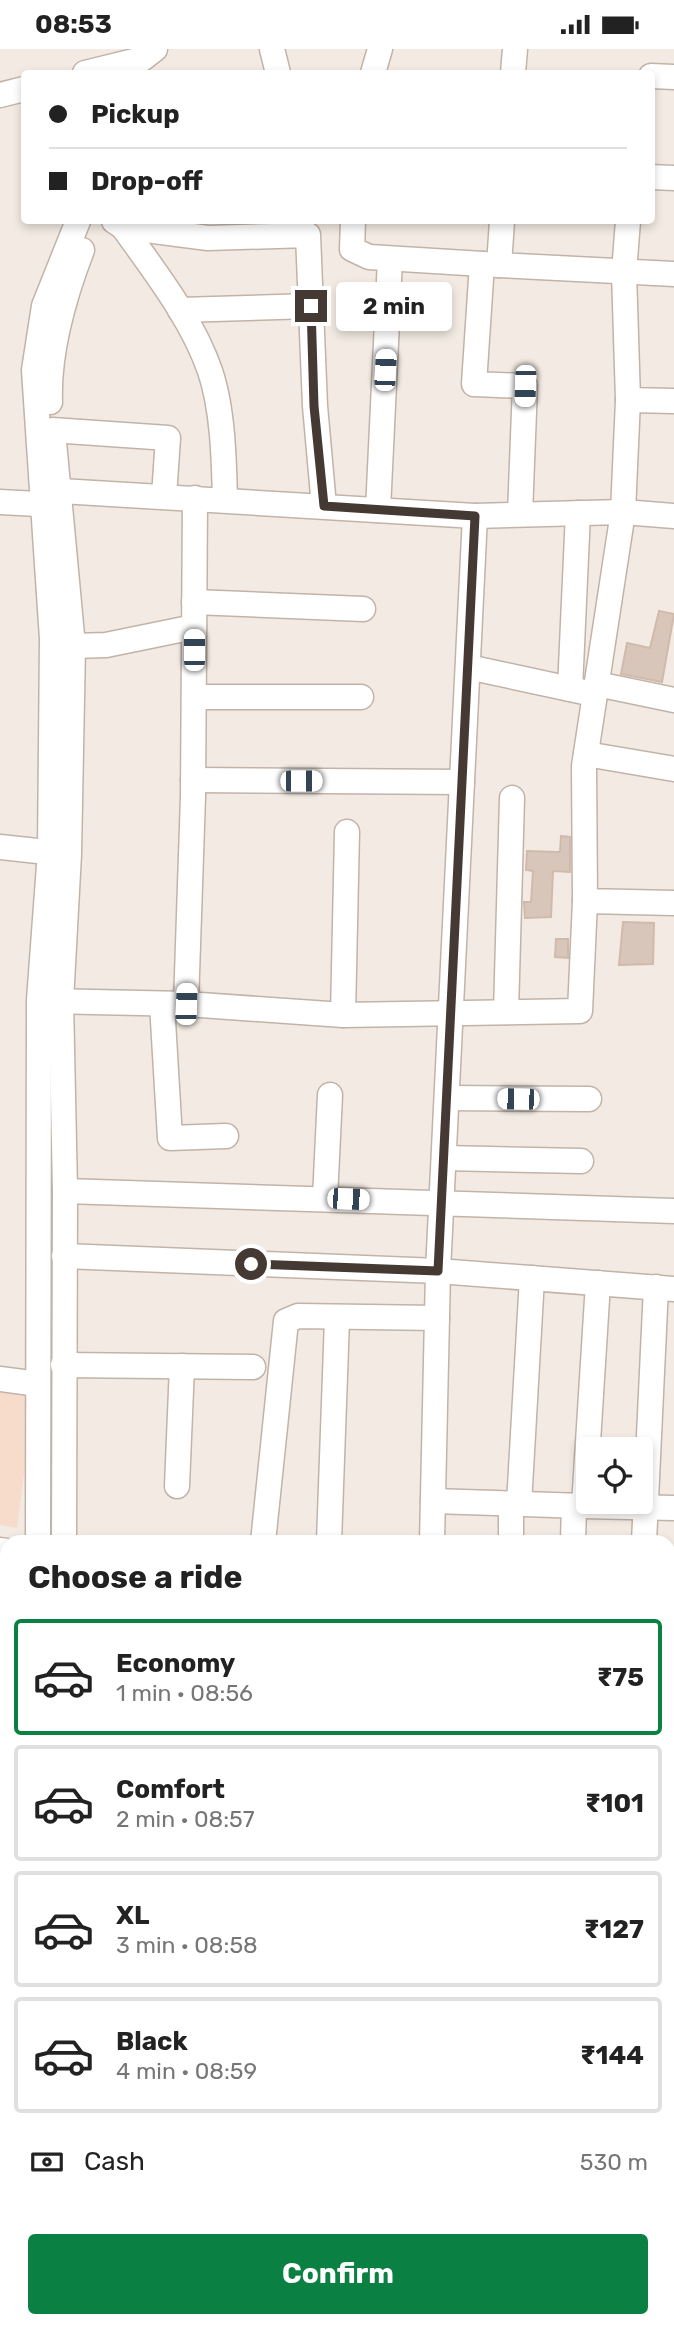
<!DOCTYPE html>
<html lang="en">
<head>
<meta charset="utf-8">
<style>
	:root { --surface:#fff; --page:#f2f2f2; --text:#222; --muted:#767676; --line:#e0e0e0; --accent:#0b8043 }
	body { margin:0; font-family:Rubik,sans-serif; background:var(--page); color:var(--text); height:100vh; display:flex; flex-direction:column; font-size:26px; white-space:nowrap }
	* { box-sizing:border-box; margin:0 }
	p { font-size:23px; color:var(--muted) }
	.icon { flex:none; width:38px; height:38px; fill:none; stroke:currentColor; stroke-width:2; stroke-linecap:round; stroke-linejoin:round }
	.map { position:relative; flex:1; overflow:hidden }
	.panel { position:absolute; left:0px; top:1486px; width:676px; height:793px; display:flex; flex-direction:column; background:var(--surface); border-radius:21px 21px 0 0; box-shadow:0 4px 10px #0003 }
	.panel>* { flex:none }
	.hud { position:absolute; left:21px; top:21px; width:634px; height:154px; border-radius:7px; box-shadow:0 4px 10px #0003; display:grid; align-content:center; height:154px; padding:0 28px; background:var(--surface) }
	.fabs { position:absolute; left:576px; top:1388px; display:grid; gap:14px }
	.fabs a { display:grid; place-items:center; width:77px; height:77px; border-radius:7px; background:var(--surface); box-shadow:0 4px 10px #0003; font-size:35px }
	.end { position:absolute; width:32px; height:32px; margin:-16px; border:9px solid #453a33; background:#fff; box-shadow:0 0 0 4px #fff }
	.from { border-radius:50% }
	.bubble { position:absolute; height:49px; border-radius:7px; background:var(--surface); box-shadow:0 4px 10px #0003; font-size:23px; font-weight:700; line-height:49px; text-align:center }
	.car { position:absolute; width:21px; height:42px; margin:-21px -10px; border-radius:9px; box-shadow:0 0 5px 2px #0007; background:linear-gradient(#fff 24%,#345 0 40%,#fff 0 76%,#345 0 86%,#fff 0) }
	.hud b { display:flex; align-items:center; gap:24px; height:66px; font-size:26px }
	.hud b+b { border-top:2px solid var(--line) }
	.hud i { width:18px; height:18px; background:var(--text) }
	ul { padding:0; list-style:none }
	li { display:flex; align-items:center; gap:21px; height:116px; margin:0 14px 10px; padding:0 14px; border:4px solid var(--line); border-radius:7px }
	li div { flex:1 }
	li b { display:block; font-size:26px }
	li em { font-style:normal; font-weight:700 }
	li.selected { border-color:var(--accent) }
	li>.icon { width:63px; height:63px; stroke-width:1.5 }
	h2 { padding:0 28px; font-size:32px; line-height:84px }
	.pay { display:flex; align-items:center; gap:18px; height:77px; padding:0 28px; font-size:26px }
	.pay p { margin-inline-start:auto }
	.action { display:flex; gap:14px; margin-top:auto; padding:14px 28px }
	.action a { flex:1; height:80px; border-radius:7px; background:var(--accent); color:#fff; font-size:28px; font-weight:700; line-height:80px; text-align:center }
	.status { display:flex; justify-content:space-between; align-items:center; height:49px; padding:0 35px; background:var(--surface); direction:ltr }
	.status svg { height:19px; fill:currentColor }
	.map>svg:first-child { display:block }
</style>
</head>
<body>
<div class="status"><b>08:53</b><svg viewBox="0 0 49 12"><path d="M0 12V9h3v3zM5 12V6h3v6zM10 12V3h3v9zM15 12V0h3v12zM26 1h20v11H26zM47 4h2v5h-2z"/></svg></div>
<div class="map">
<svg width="674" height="2278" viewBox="0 0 674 2278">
	<rect width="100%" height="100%" fill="#f3ebe3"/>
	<!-- commercial -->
	<path fill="#f7dccc" d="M0 1337 35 1341 17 1479 0 1476Z"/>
	<!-- building -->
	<g fill="#d8c6bb" stroke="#d0baab" stroke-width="2">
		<path d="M659 562 674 565 662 633 621 625 627 594 650 599Z"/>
		<path d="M561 787 570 788V823L553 822 551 868 525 869 524 853H531L533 822 526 821 527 802 560 803Z"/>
		<path d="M623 873 654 874 653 915 619 916Z"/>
		<path d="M556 890H568V909L555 908Z"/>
	</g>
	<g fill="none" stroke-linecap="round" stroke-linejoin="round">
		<defs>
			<g id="minor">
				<path d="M272 0 278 24"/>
				<path d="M85 24 142 10 155 0"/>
				<path d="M373 24 380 0"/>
				<path d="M513 24 515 0"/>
				<path d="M651 27 674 28"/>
				<path d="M0 46 24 40"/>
				<path d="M651 128 674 129"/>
				<path d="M114 172 123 178 208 189 308 186 315 357 324 457"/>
				<path d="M353 172 352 200 369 208 499 216"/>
				<path d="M502 172 499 216 674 225"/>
				<path d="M628 172 624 223 628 351 674 352"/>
				<path d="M123 178C155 223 192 270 210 322 223 360 224 411 225 451"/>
				<path d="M482 215 474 335 525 337 520 465"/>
				<path d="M180 261 311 257"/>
				<path d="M628 351 623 463 584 717 585 852 674 854"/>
				<path d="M50 353C48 303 64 248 82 201"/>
				<path d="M52 381 168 389 164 447"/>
				<path d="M54 393 73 597 69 805 61 952 65 1142 64 1493"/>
				<path d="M61 442 475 467 623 463 674 467"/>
				<path d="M0 453 57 456"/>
				<path d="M378 461 390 210"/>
				<path d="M194 553 363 560"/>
				<path d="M73 597 106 596 194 578"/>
				<path d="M468 618 584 643"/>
				<path d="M597 635 674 651"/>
				<path d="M570 640 578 464"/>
				<path d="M194 648H361"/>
				<path d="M586 705 674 720"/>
				<path d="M193 731 462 733"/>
				<path d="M0 798 65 805"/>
				<path d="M47 952 186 955 343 966 580 962 585 852"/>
				<path d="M162 955 170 1089 226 1087"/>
				<path d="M186 955 193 747 195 449"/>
				<path d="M506 963 512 749"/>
				<path d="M343 966 347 783"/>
				<path d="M447 1049 589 1050"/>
				<path d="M444 1109 581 1112"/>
				<path d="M65 1142 674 1162"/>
				<path d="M325 1149 330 1046"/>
				<path d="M64 1207 438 1222 674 1240"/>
				<path d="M63 1316 253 1318"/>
				<path d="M0 1330 38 1335"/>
				<path d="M177 1437 182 1317"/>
				<path d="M433 1452 584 1457 598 1234"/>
				<path d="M511 1455V1493"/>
				<path d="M519 1455 532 1229"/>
				<path d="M584 1457 674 1459"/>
				<path d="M38 1493 39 951 50 803 52 590 34 321 44 257 78 172"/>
				<path d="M263 1493 286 1272 298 1267 437 1269"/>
				<path d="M329 1493 337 1270"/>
				<path d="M432 1493 438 1222 475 467"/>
				<path d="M573 1493 574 1457"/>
				<path d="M644 1493 656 1238"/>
				<path d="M0 1501 7 1502"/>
				<path d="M0 1534 7 1535"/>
				<path d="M668 1704 674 1707"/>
				<path d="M668 1740 674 1742"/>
				<path d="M0 1887 7 1888"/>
				<path d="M668 1892 674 1855"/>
				<path d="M668 1919 674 1920"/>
				<path d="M0 2172 7 2173"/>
				<path d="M88 2272V2278"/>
				<path d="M480 2272 481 2278"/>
				<path d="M70 2278V2272"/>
				<path d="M218 2278 436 2272"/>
			</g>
		</defs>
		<!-- minor casing -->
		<use href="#minor" stroke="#c2b3a8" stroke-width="27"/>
		<!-- minor -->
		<use href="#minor" stroke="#fff" stroke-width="24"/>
	</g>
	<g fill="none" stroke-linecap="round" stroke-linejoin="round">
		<!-- route -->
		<path stroke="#453a33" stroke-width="9" d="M251 1215 438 1222 475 467 324 457 314 357 311 257"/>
	</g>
</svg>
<div class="fabs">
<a><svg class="icon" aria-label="locate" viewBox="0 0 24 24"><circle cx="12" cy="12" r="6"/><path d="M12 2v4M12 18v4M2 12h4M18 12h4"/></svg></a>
</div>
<i class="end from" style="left:251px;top:1215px"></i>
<i class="end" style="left:311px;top:257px"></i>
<div class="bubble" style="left:336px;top:233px;width:116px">2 min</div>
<i class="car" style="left:385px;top:321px;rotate:3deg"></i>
<i class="car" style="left:525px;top:337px;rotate:182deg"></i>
<i class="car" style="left:194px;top:601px;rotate:0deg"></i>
<i class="car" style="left:301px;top:732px;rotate:90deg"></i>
<i class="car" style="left:186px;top:955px;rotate:2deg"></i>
<i class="car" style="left:518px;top:1050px;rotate:271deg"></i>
<i class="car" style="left:348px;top:1150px;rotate:92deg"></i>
<div class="hud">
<b><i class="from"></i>Pickup</b>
<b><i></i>Drop-off</b>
</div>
<section class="panel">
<h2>Choose a ride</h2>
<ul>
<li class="selected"><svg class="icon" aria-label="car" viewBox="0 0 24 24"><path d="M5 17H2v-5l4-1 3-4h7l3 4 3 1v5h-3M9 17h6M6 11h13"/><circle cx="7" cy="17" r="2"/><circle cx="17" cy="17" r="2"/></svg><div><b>Economy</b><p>1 min · 08:56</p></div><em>₹75</em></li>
<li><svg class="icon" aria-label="car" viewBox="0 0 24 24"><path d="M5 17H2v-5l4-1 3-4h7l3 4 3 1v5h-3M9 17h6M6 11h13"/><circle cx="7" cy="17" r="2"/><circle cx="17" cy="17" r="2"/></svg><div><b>Comfort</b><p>2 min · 08:57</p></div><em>₹101</em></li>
<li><svg class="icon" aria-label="car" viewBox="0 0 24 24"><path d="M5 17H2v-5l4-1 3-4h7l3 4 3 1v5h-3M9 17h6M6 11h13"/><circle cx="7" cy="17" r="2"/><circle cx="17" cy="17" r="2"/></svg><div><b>XL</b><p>3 min · 08:58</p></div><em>₹127</em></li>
<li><svg class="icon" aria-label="car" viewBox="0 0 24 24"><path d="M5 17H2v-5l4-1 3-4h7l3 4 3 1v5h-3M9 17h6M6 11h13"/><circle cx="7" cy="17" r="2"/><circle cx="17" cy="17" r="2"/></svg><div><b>Black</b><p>4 min · 08:59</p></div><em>₹144</em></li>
</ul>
<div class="pay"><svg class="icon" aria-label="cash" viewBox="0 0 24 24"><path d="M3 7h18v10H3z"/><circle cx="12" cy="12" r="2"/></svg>Cash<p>530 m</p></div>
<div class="action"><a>Confirm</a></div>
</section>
</div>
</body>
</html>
